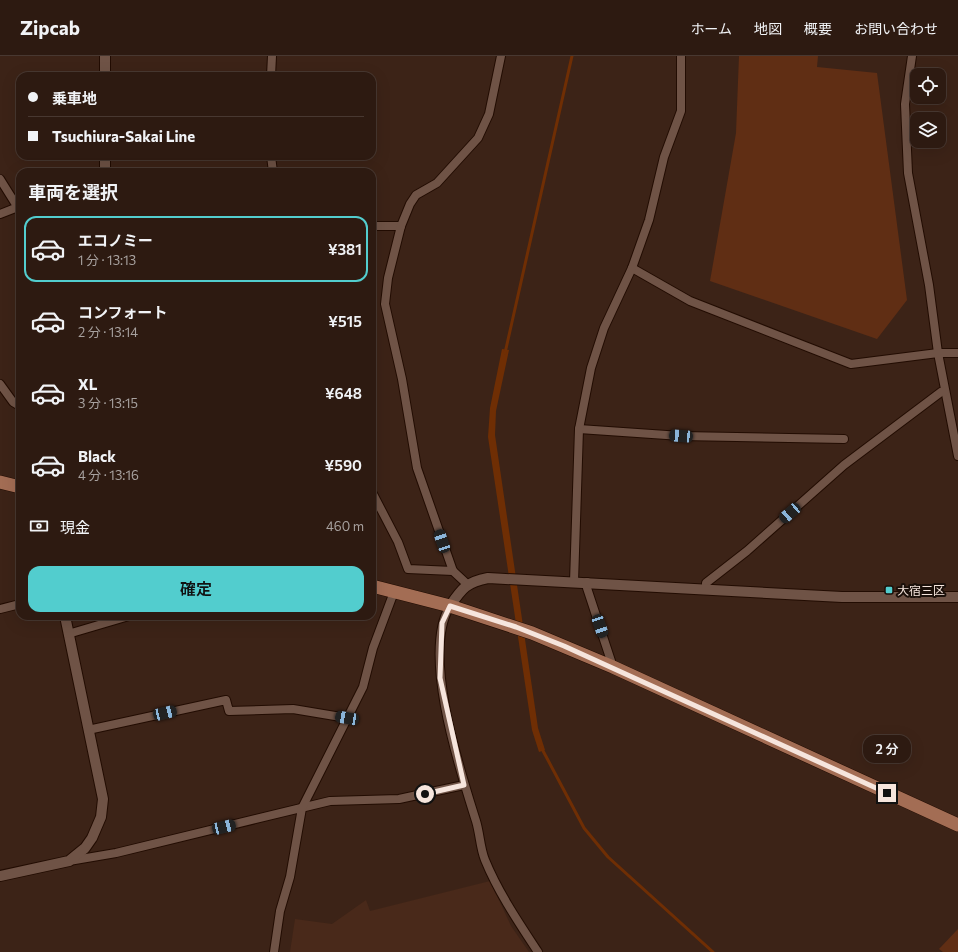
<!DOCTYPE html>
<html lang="ja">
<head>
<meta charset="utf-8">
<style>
	:root { --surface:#2d1a11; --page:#35231a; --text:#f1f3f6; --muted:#a7a19f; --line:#483831; --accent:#52cdce }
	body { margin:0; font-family:Commissioner,"Noto Sans JP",sans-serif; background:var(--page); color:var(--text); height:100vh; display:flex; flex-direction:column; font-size:15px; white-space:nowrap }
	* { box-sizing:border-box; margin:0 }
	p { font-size:13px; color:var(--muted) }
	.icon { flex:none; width:22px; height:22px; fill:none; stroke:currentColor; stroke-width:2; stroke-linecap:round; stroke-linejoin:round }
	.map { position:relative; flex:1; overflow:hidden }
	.drawer { position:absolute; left:16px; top:112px; width:360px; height:452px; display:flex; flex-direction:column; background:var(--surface); border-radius:12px; box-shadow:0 4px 16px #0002,0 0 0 1px var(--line) }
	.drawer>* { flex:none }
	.guide { position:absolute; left:16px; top:16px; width:360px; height:88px; border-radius:12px; box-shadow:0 4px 16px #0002,0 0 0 1px var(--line); display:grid; align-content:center; height:88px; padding:0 12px; background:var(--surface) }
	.buttons { position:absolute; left:910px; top:12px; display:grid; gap:8px }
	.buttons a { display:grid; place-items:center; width:36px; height:36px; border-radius:8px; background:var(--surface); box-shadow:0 4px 16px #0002,0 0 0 1px var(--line); font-size:20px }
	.end { position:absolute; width:18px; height:18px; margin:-9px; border:5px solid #f6e5dd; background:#111; box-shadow:0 0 0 2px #111 }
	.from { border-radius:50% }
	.bubble { position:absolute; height:28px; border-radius:12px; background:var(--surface); box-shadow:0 4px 16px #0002,0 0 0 1px var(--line); font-size:13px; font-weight:600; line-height:28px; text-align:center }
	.car { position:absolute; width:12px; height:24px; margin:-12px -6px; border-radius:5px; box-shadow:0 0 3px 1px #0007; background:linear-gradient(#222 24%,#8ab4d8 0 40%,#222 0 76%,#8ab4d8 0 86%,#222 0) }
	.guide b { display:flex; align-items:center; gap:14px; height:38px; font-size:15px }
	.guide b+b { border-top:1px solid var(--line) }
	.guide i { width:10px; height:10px; background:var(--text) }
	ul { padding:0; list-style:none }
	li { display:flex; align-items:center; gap:12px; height:66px; margin:0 8px 6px; padding:0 4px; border:2px solid transparent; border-radius:12px }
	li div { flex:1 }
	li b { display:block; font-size:15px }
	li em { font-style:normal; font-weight:600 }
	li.on { border-color:var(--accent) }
	li>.icon { width:36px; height:36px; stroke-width:1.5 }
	h2 { padding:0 12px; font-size:18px; line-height:48px }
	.pay { display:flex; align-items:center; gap:10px; height:44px; padding:0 12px; font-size:15px }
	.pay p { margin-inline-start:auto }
	.primary-button { display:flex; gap:8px; margin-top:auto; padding:8px 12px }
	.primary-button a { flex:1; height:46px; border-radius:12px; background:var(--accent); color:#111; font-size:16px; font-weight:600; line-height:46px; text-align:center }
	header { display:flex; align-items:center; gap:24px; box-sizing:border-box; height:56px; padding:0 20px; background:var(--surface); border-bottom:1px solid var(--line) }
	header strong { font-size:19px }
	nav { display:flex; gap:22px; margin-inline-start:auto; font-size:14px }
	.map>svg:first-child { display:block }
</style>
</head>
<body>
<header>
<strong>Zipcab</strong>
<nav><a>ホーム</a><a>地図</a><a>概要</a><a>お問い合わせ</a></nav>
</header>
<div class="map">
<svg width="958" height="896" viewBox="0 0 958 896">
	<rect width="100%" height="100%" fill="#3c2317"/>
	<!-- built -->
	<path fill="#49291a" d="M490 825 511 870 529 896H290L295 863 332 868 366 844 370 855Z"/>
	<!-- green -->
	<g fill="#602e14">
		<path d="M739 0H818L817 11 877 17 907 244 877 283 710 225 736 77Z"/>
		<path d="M958 873V896H943L939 893Z"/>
	</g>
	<!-- water -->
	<path fill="#6f2e04" d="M502 293 509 294 496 355 495 379 538 672 545 694 539 696 532 674 488 381 490 352Z"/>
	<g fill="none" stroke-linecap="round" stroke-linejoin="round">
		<!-- stream -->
		<g stroke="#6f2e04" stroke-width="3">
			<path d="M505 297 572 0"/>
			<path d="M541 691 584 772 608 801 713 896"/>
		</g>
		<defs>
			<g id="minor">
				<path d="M912 0 905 48 908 117 929 229 938 297 958 400"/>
				<path d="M271 20 272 0"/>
				<path d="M271 100 273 116"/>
				<path d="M0 123 20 155"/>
				<path d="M0 158 18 151"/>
				<path d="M372 170H401"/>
				<path d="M632 212 690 245 851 308 938 297H958"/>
				<path d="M0 328 13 346 18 349 20 347"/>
				<path d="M579 373 681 380 844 383"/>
				<path d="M372 436 398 486 408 513 453 515"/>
				<path d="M574 526 579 373 591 312 604 272 632 212 649 164 664 101 681 55V0"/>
				<path d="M587 526V532L613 611"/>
				<path d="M467 528 453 515 417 412 402 323 385 248 388 222 401 170 410 148 416 139 437 127 478 82 489 58 501 0"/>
				<path d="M706 534V527L747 495 844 409 941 336 945 335"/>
				<path d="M450 550C421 597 460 714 476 765 480 778 480 792 485 804 498 836 519 867 538 896"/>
				<path d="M0 553 20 548"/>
				<path d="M68 578 129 560"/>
				<path d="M88 674 226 644 229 655 293 653 347 662"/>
				<path d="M69 805 116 797 330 745 399 743 464 729"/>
				<path d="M274 896 280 855 290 821 302 752 363 631 373 592 394 536"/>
			</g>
			<g id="tertiary">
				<path d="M105 20V0"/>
				<path d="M105 116V100"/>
				<path d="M450 550C462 532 467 526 488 522L842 541H958"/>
				<path d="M0 820 69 805 85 792 92 782 101 761 103 743 65 560"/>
			</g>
			<g id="primary">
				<path d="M0 426 20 431"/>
				<path d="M372 530 450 550 532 577 613 611 958 769"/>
			</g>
		</defs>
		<!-- minor casing -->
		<use href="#minor" stroke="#220c02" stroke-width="10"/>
		<!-- tertiary casing -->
		<use href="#tertiary" stroke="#220c02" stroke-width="12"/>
		<!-- primary casing -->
		<use href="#primary" stroke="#220c02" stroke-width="14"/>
		<!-- minor -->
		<use href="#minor" stroke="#6f5346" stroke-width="8"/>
		<!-- tertiary -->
		<use href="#tertiary" stroke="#6f5346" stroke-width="10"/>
		<!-- primary -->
		<use href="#primary" stroke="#a36d54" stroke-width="13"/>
	</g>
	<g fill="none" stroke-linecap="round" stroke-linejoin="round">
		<!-- route -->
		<path stroke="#f6e5dd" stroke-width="5" d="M425 738 464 729 440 622 442 567 450 550 516 571 564 590 887 737"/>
	</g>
	<!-- markers -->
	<rect fill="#52cdce" stroke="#1b100a" stroke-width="1.5" x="885" y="530" width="8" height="8" rx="2"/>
	<g text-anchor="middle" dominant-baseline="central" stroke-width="4" stroke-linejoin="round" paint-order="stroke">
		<!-- poi labels -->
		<g font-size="12" fill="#f6e5dd" stroke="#1b100a" text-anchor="start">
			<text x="897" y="534">大宿三区</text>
		</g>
	</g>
</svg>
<div class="buttons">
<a><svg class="icon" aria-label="locate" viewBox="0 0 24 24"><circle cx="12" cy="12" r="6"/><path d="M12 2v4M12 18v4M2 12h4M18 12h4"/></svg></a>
<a><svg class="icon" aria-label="layers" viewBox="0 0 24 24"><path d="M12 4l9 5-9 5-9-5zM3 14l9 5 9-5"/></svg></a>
</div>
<i class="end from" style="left:425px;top:738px"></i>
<i class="end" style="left:887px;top:737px"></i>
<div class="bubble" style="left:863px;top:679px;width:48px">2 分</div>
<i class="car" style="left:681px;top:380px;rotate:274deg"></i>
<i class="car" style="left:790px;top:457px;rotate:229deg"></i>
<i class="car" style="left:442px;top:485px;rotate:341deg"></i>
<i class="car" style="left:600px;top:570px;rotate:161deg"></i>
<i class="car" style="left:165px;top:657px;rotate:77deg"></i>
<i class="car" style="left:347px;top:662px;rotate:280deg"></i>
<i class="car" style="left:224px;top:771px;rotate:77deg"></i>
<div class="guide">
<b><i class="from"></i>乗車地</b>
<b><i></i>Tsuchiura-Sakai Line</b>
</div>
<section class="drawer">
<h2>車両を選択</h2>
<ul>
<li class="on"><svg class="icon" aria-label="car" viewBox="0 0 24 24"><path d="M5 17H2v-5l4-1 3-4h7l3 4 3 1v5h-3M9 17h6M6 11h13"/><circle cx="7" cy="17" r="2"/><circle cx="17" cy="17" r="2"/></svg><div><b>エコノミー</b><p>1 分 · 13:13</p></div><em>¥381</em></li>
<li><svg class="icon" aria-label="car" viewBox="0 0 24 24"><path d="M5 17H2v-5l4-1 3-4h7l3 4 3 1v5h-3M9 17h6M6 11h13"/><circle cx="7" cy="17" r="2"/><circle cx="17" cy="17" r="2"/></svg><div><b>コンフォート</b><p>2 分 · 13:14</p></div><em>¥515</em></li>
<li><svg class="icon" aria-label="car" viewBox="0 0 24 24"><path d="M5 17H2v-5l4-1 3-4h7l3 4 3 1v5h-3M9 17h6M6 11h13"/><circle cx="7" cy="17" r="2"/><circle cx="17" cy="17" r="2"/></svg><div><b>XL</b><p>3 分 · 13:15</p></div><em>¥648</em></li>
<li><svg class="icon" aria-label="car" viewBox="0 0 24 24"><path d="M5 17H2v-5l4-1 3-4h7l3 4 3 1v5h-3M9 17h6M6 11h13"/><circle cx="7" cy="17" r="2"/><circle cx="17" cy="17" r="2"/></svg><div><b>Black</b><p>4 分 · 13:16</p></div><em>¥590</em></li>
</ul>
<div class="pay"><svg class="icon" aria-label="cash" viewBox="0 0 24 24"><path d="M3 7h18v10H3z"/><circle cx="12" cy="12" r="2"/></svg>現金<p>460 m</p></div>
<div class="primary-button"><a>確定</a></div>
</section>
</div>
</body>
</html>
